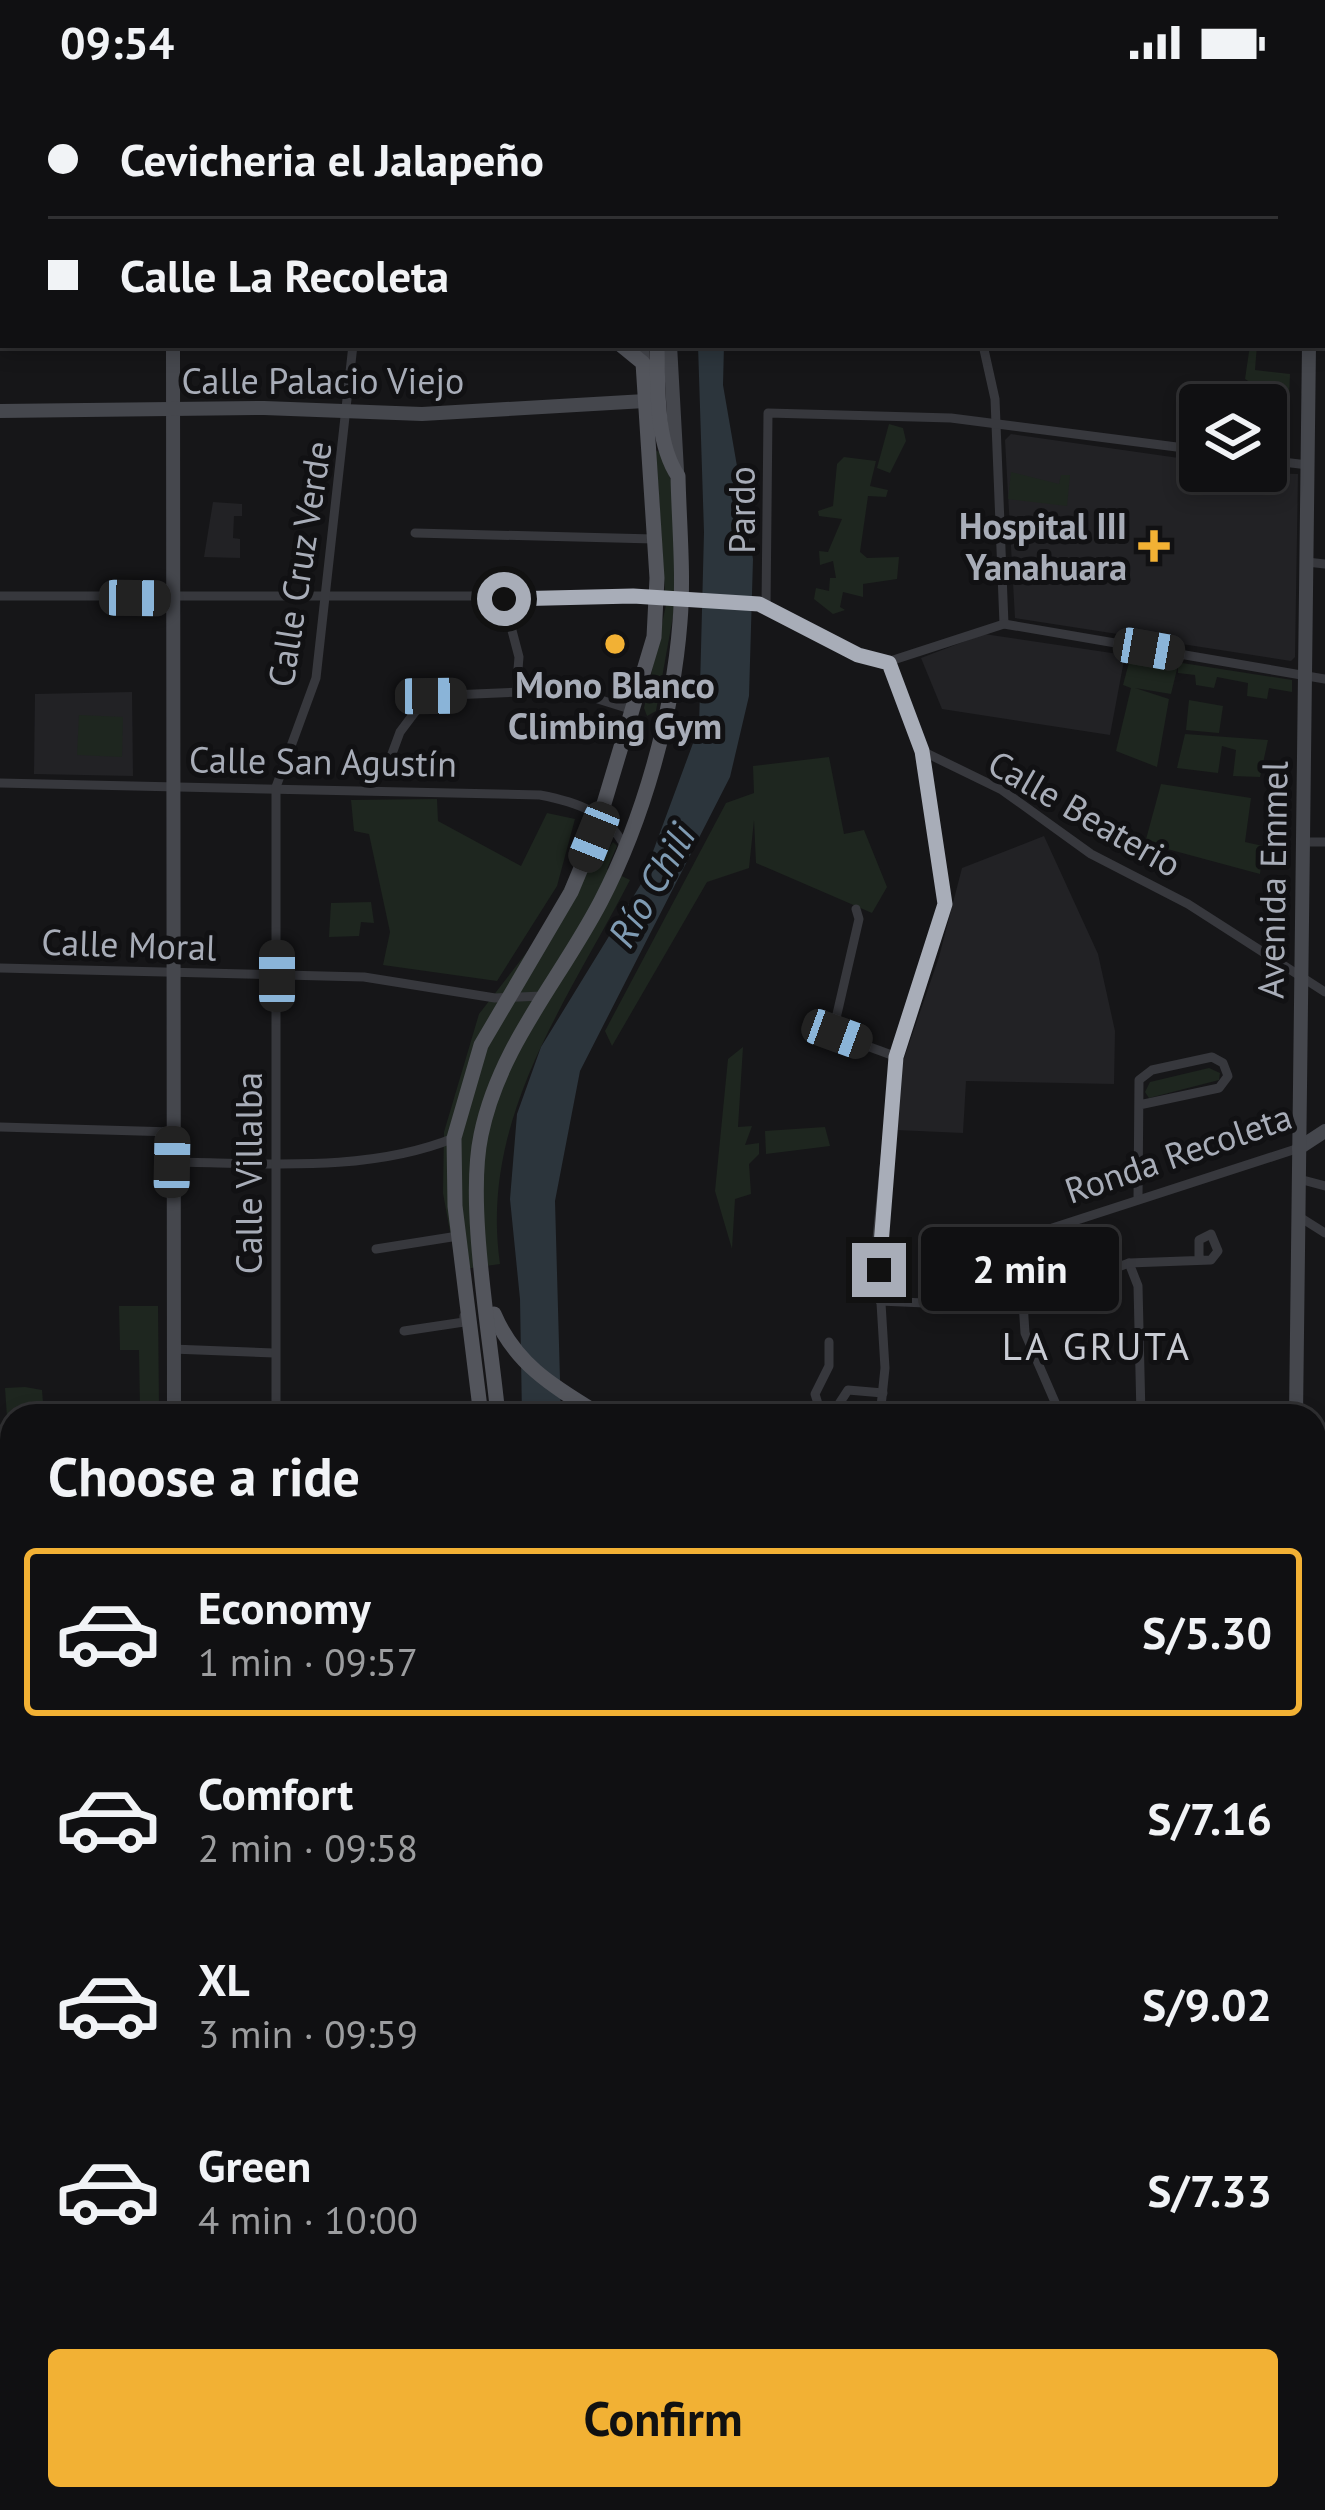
<!DOCTYPE html>
<html lang="en">
<head>
<meta charset="utf-8">
<style>
	:root { --surface:#101012; --page:#19191b; --text:#f1f3f6; --muted:#9c9d9f; --line:#303032; --accent:#f2b134 }
	body { margin:0; font-family:"PT Sans",sans-serif; background:var(--page); color:var(--text); height:100vh; display:flex; flex-direction:column; font-size:45px; white-space:nowrap }
	* { box-sizing:border-box; margin:0 }
	p { font-size:39px; color:var(--muted) }
	.icon { flex:none; width:66px; height:66px; fill:none; stroke:currentColor; stroke-width:2; stroke-linecap:round; stroke-linejoin:round }
	.map { position:relative; flex:1; overflow:hidden }
	.panel { position:absolute; left:0px; top:1320px; width:1326px; height:1107px; display:flex; flex-direction:column; background:var(--surface); border-radius:36px 36px 0 0; box-shadow:0 6px 18px #0003,0 0 0 3px var(--line) }
	.panel>* { flex:none }
	.hud { position:absolute; left:0px; top:0px; width:1326px; height:264px; box-shadow:0 6px 18px #0003,0 0 0 3px var(--line); display:grid; align-content:center; height:264px; padding:0 48px; background:var(--surface) }
	.tools { position:absolute; left:1179px; top:300px; display:grid; gap:24px }
	.tools a { display:grid; place-items:center; width:108px; height:108px; border-radius:12px; background:var(--surface); box-shadow:0 6px 18px #0003,0 0 0 3px var(--line); font-size:60px }
	.end { position:absolute; width:54px; height:54px; margin:-27px; border:15px solid #a8adb8; background:#111; box-shadow:0 0 0 6px #111 }
	.from { border-radius:50% }
	.bubble { position:absolute; height:84px; border-radius:12px; background:var(--surface); box-shadow:0 6px 18px #0003,0 0 0 3px var(--line); font-size:39px; font-weight:700; line-height:84px; text-align:center }
	.car { position:absolute; width:36px; height:72px; margin:-36px -18px; border-radius:15px; box-shadow:0 0 9px 3px #0007; background:linear-gradient(#222 24%,#8ab4d8 0 40%,#222 0 76%,#8ab4d8 0 86%,#222 0) }
	.hud b { display:flex; align-items:center; gap:42px; height:114px; font-size:45px }
	.hud b+b { border-top:3px solid var(--line) }
	.hud i { width:30px; height:30px; background:var(--text) }
	ul { padding:0; list-style:none }
	li { display:flex; align-items:center; gap:36px; height:168px; margin:0 24px 18px; padding:0 24px; border:6px solid transparent; border-radius:12px }
	li div { flex:1 }
	li b { display:block; font-size:45px }
	li em { font-style:normal; font-weight:700 }
	li.on { border-color:var(--accent) }
	li>.icon { width:108px; height:108px; stroke-width:1.5 }
	h2 { padding:0 48px; font-size:54px; line-height:144px }
	.button { display:flex; gap:24px; margin-top:auto; padding:24px 48px }
	.button a { flex:1; height:138px; border-radius:12px; background:var(--accent); color:#111; font-size:48px; font-weight:700; line-height:138px; text-align:center }
	.status { display:flex; justify-content:space-between; align-items:center; height:84px; padding:0 60px; background:var(--surface); direction:ltr }
	.status svg { height:33px; fill:currentColor }
	.map>svg:first-child { display:block }
</style>
</head>
<body>
<div class="status"><b>09:54</b><svg viewBox="0 0 49 12"><path d="M0 12V9h3v3zM5 12V6h3v6zM10 12V3h3v9zM15 12V0h3v12zM26 1h20v11H26zM47 4h2v5h-2z"/></svg></div>
<div class="map">
<svg width="1325" height="2426" viewBox="0 0 1325 2426">
	<rect width="100%" height="100%" fill="#161618"/>
	<!-- built -->
	<g fill="#222225">
		<path d="M1011 350 1200 377V387L1298 390 1295 573 1291 577 1015 534 1005 356Z"/>
		<path d="M213 418 242 420V432H234L233 454 240 455V474L204 473Z"/>
		<path d="M984 550 1125 571 1110 651 942 625 921 574Z"/>
		<path d="M132 608 133 692 34 690 35 610Z"/>
		<path d="M1044 752 1098 870 1115 947 1114 1000 966 997 963 1049 896 1046 900 986 939 873 962 784Z"/>
	</g>
	<!-- green -->
	<g fill="#1e261f">
		<path d="M1250 261H1257L1255 286 1290 290 1289 315H1276L1281 328H1274L1269 362 1261 310 1267 308 1245 295Z"/>
		<path d="M889 340 903 344 906 357 890 389 877 384Z"/>
		<path d="M656 367 662 368 673 403 675 508H665Z"/>
		<path d="M844 373 876 377 870 402 888 406 886 413 868 412 860 468 867 474 899 473 897 495 863 500V513L843 508 840 523 845 526 833 530 814 515 816 504 829 507 830 494H836L833 477 820 481 819 467 828 468 842 435 819 432 818 427 833 422 837 380Z"/>
		<path d="M1011 388 1059 400 1061 391H1070L1067 422 1008 415Z"/>
		<path d="M666 521H675L656 627 647 632 644 624Z"/>
		<path d="M1131 571 1292 596V608L1269 604 1267 615 1247 612 1248 599 1217 593 1214 604 1196 601 1195 591 1178 589V581L1171 610 1135 604 1169 615 1157 683 1116 667 1131 604 1123 601Z"/>
		<path d="M1189 616 1223 622 1219 649 1186 646Z"/>
		<path d="M79 631 123 633 122 673 77 671Z"/>
		<path d="M1185 650 1268 656 1260 693 1233 692 1236 666 1222 662 1218 689 1177 684Z"/>
		<path d="M829 673 844 750 864 746 887 803 872 829 756 779 754 736 749 784 707 798 612 962 605 947 726 719 754 709 753 682Z"/>
		<path d="M1161 700 1251 714 1245 758 1263 762 1260 790 1145 759Z"/>
		<path d="M437 715 438 737 521 782 547 729 575 735 557 802 497 897 383 881 390 848 369 750 354 747 351 716Z"/>
		<path d="M613 758 617 762 607 785 630 796C567 918 479 1035 500 1180L457 1186 443 1109 444 1048 479 930 544 846 580 772 597 780Z"/>
		<path d="M371 818 374 839 361 838 359 852 329 853 331 819Z"/>
		<path d="M743 963 738 1043 752 1042 745 1061 759 1059V1070L749 1080 751 1110 735 1115 732 1165 715 1107 728 975Z"/>
		<path d="M1209 984 1220 989 1219 996 1149 1014 1145 1008 1150 998Z"/>
		<path d="M825 1043 830 1062 766 1070 765 1047Z"/>
		<path d="M119 1222H158L159 1325H140L139 1266H120Z"/>
		<path d="M25 1303 42 1306 44 1331 7 1333 5 1304Z"/>
		<path d="M12 2193V2382L0 2360V2194Z"/>
		<path d="M378 2415H468L469 2426H379Z"/>
	</g>
	<!-- water -->
	<path fill="#2c353c" d="M698 261H724L723 301 753 475 749 612 730 693 580 987 555 1117 561 1332H522L520 1215 510 1115 517 1030 541 963 641 800 699 643 704 448Z"/>
	<g fill="none" stroke-linecap="round" stroke-linejoin="round">
		<!-- stream -->
		<path stroke="#2c353c" stroke-width="3" d="M0 1613 12 1603"/>
		<!-- street -->
		<g stroke="#37383d" stroke-width="9">
			<path d="M279 0 282 3"/>
			<path d="M471 0V3"/>
			<path d="M974 0V3"/>
			<path d="M1005 0V3"/>
			<path d="M837 3 838 0"/>
			<path d="M1098 3V0"/>
			<path d="M1323 37H1325"/>
			<path d="M0 135H3"/>
			<path d="M983 261 995 315 1004 540"/>
			<path d="M1266 376 1308 381"/>
			<path d="M415 449 654 455"/>
			<path d="M1307 478 1325 480"/>
			<path d="M0 512H633L755 520 881 580 1004 540 1325 595"/>
			<path d="M766 524 768 329 951 334 1200 366"/>
			<path d="M510 539 519 573 516 610"/>
			<path d="M922 667 1002 706 1091 770 1188 820 1325 908"/>
			<path d="M386 686 400 648 427 612 569 606 633 626"/>
			<path d="M0 699 540 711C577 718 607 728 625 763"/>
			<path d="M1303 758H1325"/>
			<path d="M856 825 859 835 834 943 837 951 897 973"/>
			<path d="M0 884 364 893 495 914 542 912"/>
			<path d="M0 1043 173 1048"/>
			<path d="M172 1078C264 1079 368 1089 454 1054"/>
			<path d="M1299 1095 1325 1102"/>
			<path d="M1138 1115 1139 996 1152 986 1212 973 1223 979 1228 992 1219 1004 1139 1021"/>
			<path d="M1298 1132 1325 1149"/>
			<path d="M376 1165 458 1152"/>
			<path d="M1129 1179 1138 1202 1141 1332"/>
			<path d="M1010 1216 1026 1162 1040 1148 1299 1064"/>
			<path d="M880 1217 992 1222 1023 1218 1129 1179 1211 1176 1218 1167 1211 1150 1199 1156V1176"/>
			<path d="M1023 1218 1025 1249 1061 1332"/>
			<path d="M404 1247 464 1238V1232"/>
			<path d="M829 1258V1282L815 1310 819 1323 835 1326 848 1306 883 1309"/>
			<path d="M172 1265 274 1269"/>
			<path d="M276 1332V703L316 594 353 261"/>
			<path d="M880 1332 885 1284 877 1154 894 986 945 820 922 667 888 579"/>
			<path d="M0 1354H12"/>
			<path d="M1314 1516 1325 1500"/>
			<path d="M1314 1639 1325 1642"/>
			<path d="M1314 1723 1325 1725"/>
			<path d="M1314 1864 1325 1866"/>
			<path d="M1314 1937 1325 1939"/>
			<path d="M0 1938 12 1944"/>
			<path d="M0 2019 12 2021"/>
			<path d="M0 2029 12 2032"/>
			<path d="M1314 2116 1325 2115"/>
			<path d="M1314 2125 1320 2168"/>
			<path d="M1314 2343 1325 2341"/>
			<path d="M127 2415 133 2426"/>
			<path d="M174 2415V2426"/>
			<path d="M1109 2415 1110 2426"/>
			<path d="M1303 2426 1325 2421"/>
		</g>
		<!-- secondary -->
		<g stroke="#45474d" stroke-width="14">
			<path d="M170 0V3"/>
			<path d="M650 3 651 0"/>
			<path d="M677 3V0"/>
			<path d="M1313 3V0"/>
			<path d="M173 261 174 1332"/>
			<path d="M642 261 643 279"/>
			<path d="M670 261 677 387"/>
			<path d="M0 327 264 324 422 330 645 317"/>
			<path d="M1299 1064 1325 1047"/>
			<path d="M1296 1332 1309 261"/>
			<path d="M0 1455H12"/>
			<path d="M0 2380V2416"/>
			<path d="M729 2415V2426"/>
			<path d="M1040 2415 1041 2426"/>
			<path d="M1185 2415 1186 2426"/>
		</g>
		<!-- primary -->
		<g stroke="#53555c" stroke-width="15">
			<path d="M665 3V0"/>
			<path d="M1323 238H1325"/>
			<path d="M1323 257H1325"/>
			<path d="M494 1230C516 1282 556 1304 602 1332"/>
			<path d="M481 1332 455 1122 454 1054 481 961 571 808 594 753 654 553 657 494 643 279 621 261"/>
			<path d="M498 1332C491 1255 466 1122 481 1051 499 962 560 896 601 817 643 736 673 630 680 538 684 490 679 440 678 392 655 358 658 301 657 261"/>
			<path d="M1314 1452H1325"/>
			<path d="M1314 1479H1325"/>
			<path d="M0 1566 9 1574 6 1589"/>
		</g>
	</g>
	<g fill="none" stroke-linecap="round" stroke-linejoin="round">
		<!-- route -->
		<path stroke="#a8adb8" stroke-width="15" d="M504 515 633 512 759 520 858 571 889 579 922 667 945 820 896 973 879 1186"/>
	</g>
	<!-- markers -->
	<g fill="#f2b134" stroke="#111113" stroke-width="4.5">
		<path d="M1148 444h12v12h12v12h-12v12h-12v-12h-12v-12h12z"/>
		<circle cx="615" cy="560" r="12"/>
	</g>
	<g text-anchor="middle" dominant-baseline="central" stroke-width="10" stroke-linejoin="round" paint-order="stroke">
		<!-- street labels -->
		<g font-size="36" fill="#a8adb8" stroke="#111113">
			<text x="323" y="296">Calle Palacio Viejo</text>
			<text transform="translate(741 426) rotate(-90)">Pardo</text>
			<text transform="translate(299 480) rotate(-81)">Calle Cruz Verde</text>
			<text transform="translate(323 677) rotate(1)">Calle San Agustín</text>
			<text transform="translate(1085 729) rotate(30)">Calle Beaterio</text>
			<text transform="translate(1272 796) rotate(-89)">Avenida Emmel</text>
			<text transform="translate(129 860) rotate(2)">Calle Moral</text>
			<text transform="translate(1178 1069) rotate(-19)">Ronda Recoleta</text>
			<text transform="translate(248 1089) rotate(-90)">Calle Villalba</text>
		</g>
		<!-- poi labels -->
		<g font-size="36" font-weight="bold" fill="#a8adb8" stroke="#111113" text-anchor="end">
			<text x="1127" y="441">Hospital III<tspan x="1127" dy="41">Yanahuara</tspan></text>
			<text x="615" y="600" text-anchor="middle">Mono Blanco<tspan x="615" dy="41">Climbing Gym</tspan></text>
		</g>
		<!-- water labels -->
		<g font-size="39" font-style="italic" fill="#7f9bb3" stroke="#111113">
			<text transform="translate(651 801) rotate(-60)">Río Chili</text>
		</g>
		<!-- neighbourhood labels -->
		<g font-size="39" letter-spacing="3" fill="#c9ccd4" stroke="#111113">
			<text x="1097" y="1261">LA GRUTA</text>
		</g>
	</g>
</svg>
<div class="tools">
<a><svg class="icon" aria-label="layers" viewBox="0 0 24 24"><path d="M12 4l9 5-9 5-9-5zM3 14l9 5 9-5"/></svg></a>
</div>
<i class="end from" style="left:504px;top:515px"></i>
<i class="end" style="left:879px;top:1186px"></i>
<div class="bubble" style="left:921px;top:1143px;width:198px">2 min</div>
<i class="car" style="left:135px;top:514px;rotate:91deg"></i>
<i class="car" style="left:1149px;top:565px;rotate:100deg"></i>
<i class="car" style="left:431px;top:612px;rotate:89deg"></i>
<i class="car" style="left:594px;top:753px;rotate:202deg"></i>
<i class="car" style="left:277px;top:892px;rotate:0deg"></i>
<i class="car" style="left:837px;top:950px;rotate:110deg"></i>
<i class="car" style="left:172px;top:1078px;rotate:1deg"></i>
<div class="hud">
<b><i class="from"></i>Cevicheria el Jalapeño</b>
<b><i></i>Calle La Recoleta</b>
</div>
<section class="panel">
<h2>Choose a ride</h2>
<ul>
<li class="on"><svg class="icon" aria-label="car" viewBox="0 0 24 24"><path d="M5 17H2v-5l4-1 3-4h7l3 4 3 1v5h-3M9 17h6M6 11h13"/><circle cx="7" cy="17" r="2"/><circle cx="17" cy="17" r="2"/></svg><div><b>Economy</b><p>1 min · 09:57</p></div><em>S/5.30</em></li>
<li><svg class="icon" aria-label="car" viewBox="0 0 24 24"><path d="M5 17H2v-5l4-1 3-4h7l3 4 3 1v5h-3M9 17h6M6 11h13"/><circle cx="7" cy="17" r="2"/><circle cx="17" cy="17" r="2"/></svg><div><b>Comfort</b><p>2 min · 09:58</p></div><em>S/7.16</em></li>
<li><svg class="icon" aria-label="car" viewBox="0 0 24 24"><path d="M5 17H2v-5l4-1 3-4h7l3 4 3 1v5h-3M9 17h6M6 11h13"/><circle cx="7" cy="17" r="2"/><circle cx="17" cy="17" r="2"/></svg><div><b>XL</b><p>3 min · 09:59</p></div><em>S/9.02</em></li>
<li><svg class="icon" aria-label="car" viewBox="0 0 24 24"><path d="M5 17H2v-5l4-1 3-4h7l3 4 3 1v5h-3M9 17h6M6 11h13"/><circle cx="7" cy="17" r="2"/><circle cx="17" cy="17" r="2"/></svg><div><b>Green</b><p>4 min · 10:00</p></div><em>S/7.33</em></li>
</ul>
<div class="button"><a>Confirm</a></div>
</section>
</div>
</body>
</html>
